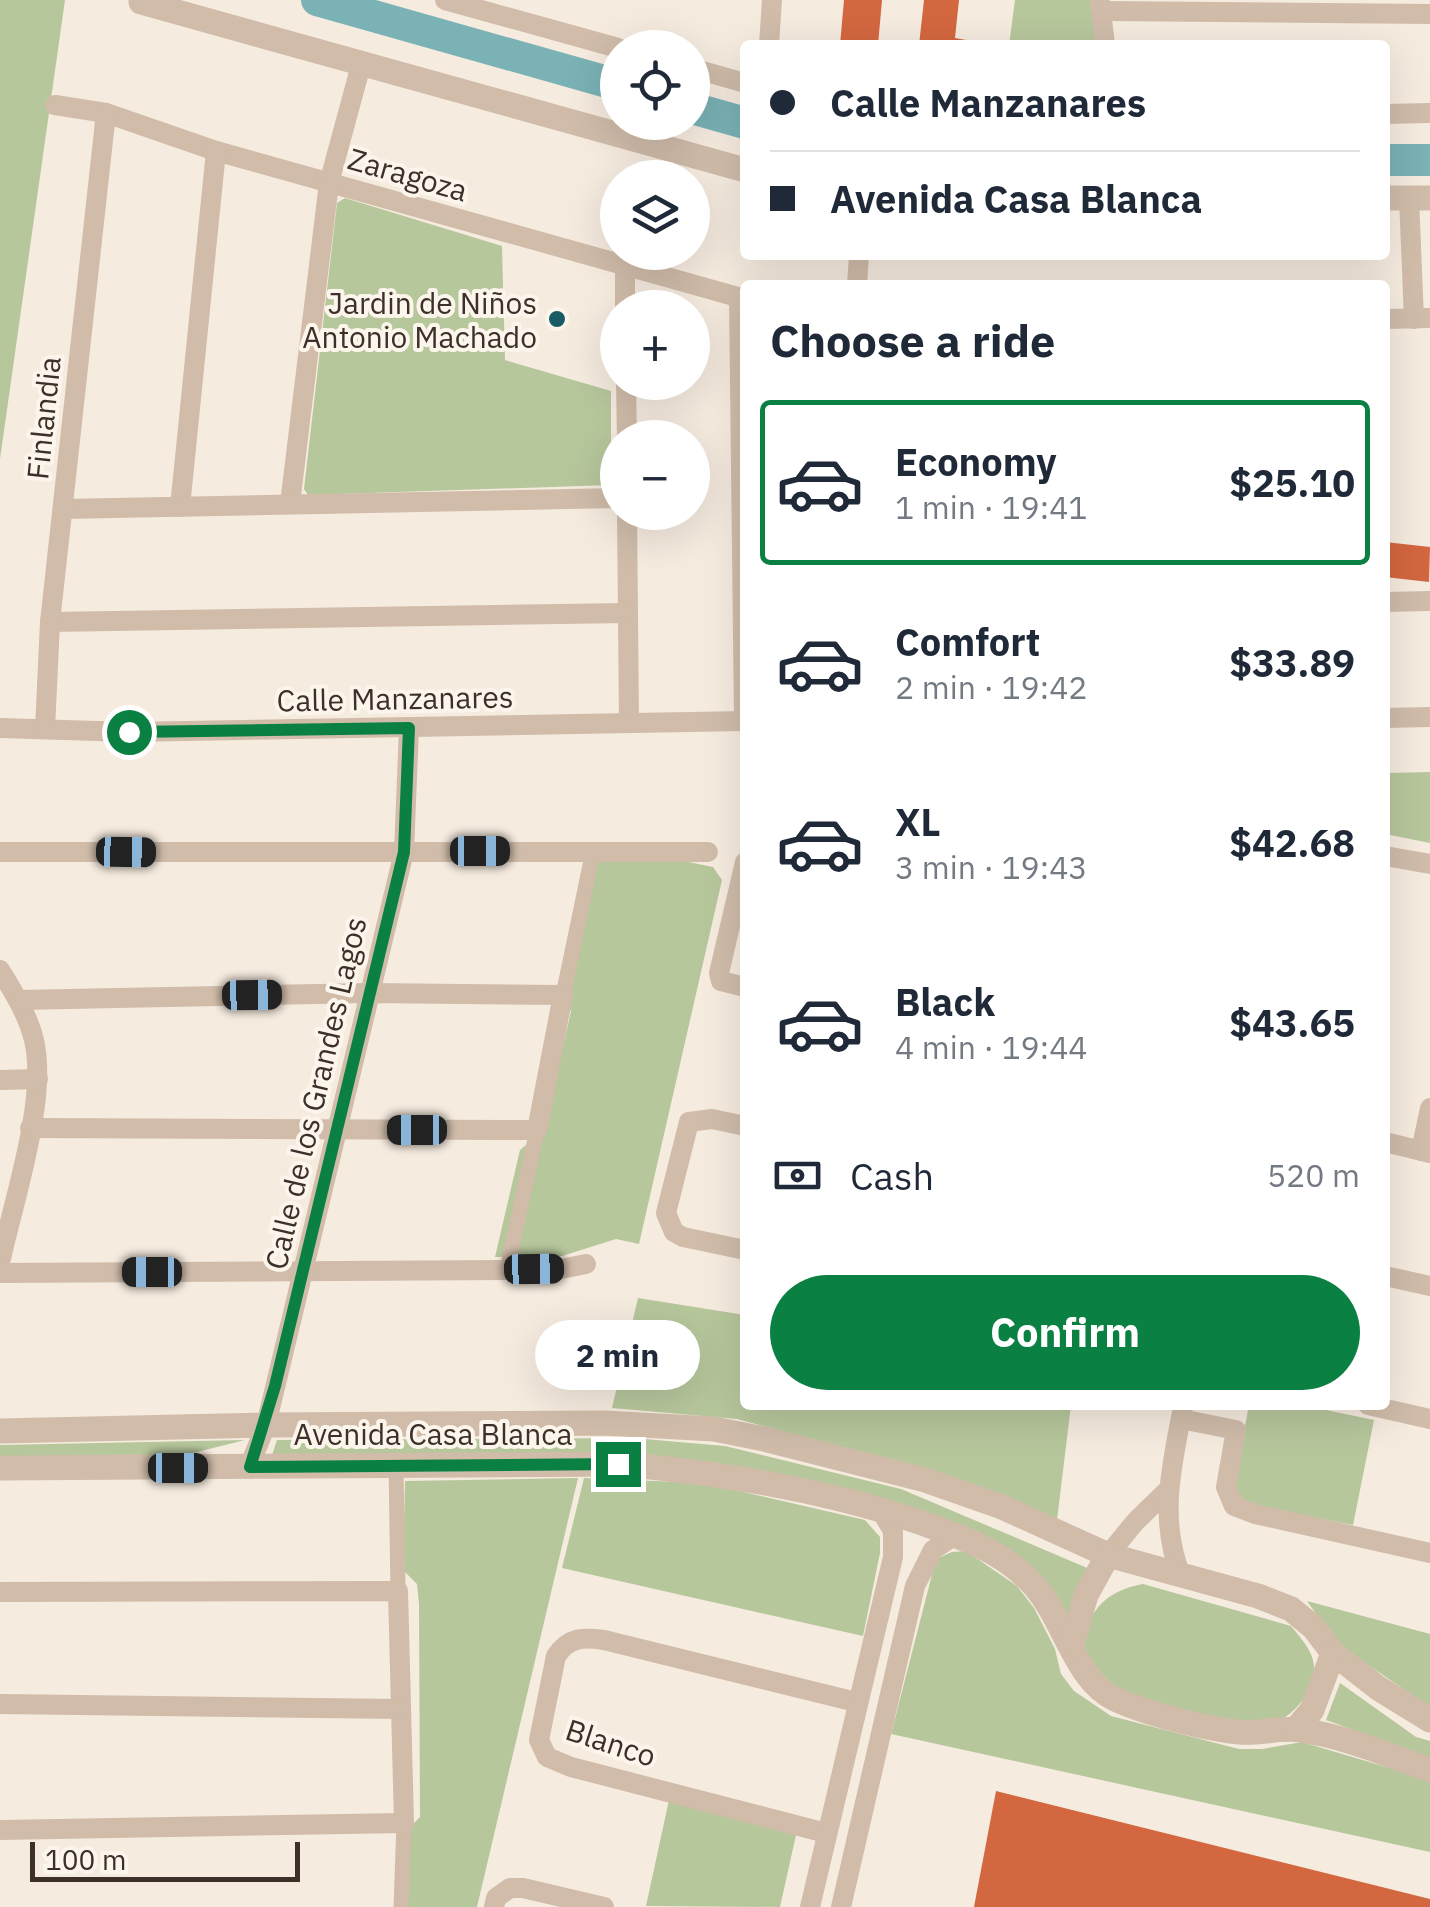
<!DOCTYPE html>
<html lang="en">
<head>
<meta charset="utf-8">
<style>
	:root { --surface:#fff; --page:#f6f6f7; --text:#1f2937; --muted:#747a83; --line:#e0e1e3; --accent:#0b8043 }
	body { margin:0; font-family:"IBM Plex Sans",sans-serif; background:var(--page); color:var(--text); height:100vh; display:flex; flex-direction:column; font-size:38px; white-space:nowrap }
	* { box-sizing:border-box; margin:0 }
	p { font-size:32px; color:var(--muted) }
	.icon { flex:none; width:55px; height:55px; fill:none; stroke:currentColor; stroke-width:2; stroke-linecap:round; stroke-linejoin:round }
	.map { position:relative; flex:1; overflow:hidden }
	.sheet { position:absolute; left:740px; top:280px; width:650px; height:1130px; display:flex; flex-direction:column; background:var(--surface); border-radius:10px; box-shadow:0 10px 40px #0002 }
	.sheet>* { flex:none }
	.guide { position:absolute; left:740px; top:40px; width:650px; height:220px; border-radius:10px; box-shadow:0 10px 40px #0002; display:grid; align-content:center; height:220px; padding:0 30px; background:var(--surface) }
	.tools { position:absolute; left:600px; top:30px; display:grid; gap:20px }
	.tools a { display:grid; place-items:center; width:110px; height:110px; border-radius:50%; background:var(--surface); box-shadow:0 10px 40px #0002; font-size:50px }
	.scale { position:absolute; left:30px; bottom:25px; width:270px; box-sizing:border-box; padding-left:10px; border:5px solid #3c3029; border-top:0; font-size:28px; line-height:35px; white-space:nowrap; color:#3c3029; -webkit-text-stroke:8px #fcf5ec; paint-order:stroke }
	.end { position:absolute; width:45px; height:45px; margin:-22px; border:12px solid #0b8043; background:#fff; box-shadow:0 0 0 5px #fff }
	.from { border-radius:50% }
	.bubble { position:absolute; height:70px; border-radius:35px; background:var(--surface); box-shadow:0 10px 40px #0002; font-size:32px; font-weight:700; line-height:70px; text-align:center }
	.car { position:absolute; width:30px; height:60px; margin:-30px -15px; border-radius:12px; box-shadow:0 0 8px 2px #0007; background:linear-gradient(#222 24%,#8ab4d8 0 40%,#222 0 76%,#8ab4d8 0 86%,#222 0) }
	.guide b { display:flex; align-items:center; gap:35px; height:95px; font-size:38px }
	.guide b+b { border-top:2px solid var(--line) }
	.guide i { width:25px; height:25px; background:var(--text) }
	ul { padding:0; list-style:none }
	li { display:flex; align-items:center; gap:30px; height:165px; margin:0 20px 15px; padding:0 10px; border:5px solid transparent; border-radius:10px }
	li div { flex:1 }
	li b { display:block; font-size:38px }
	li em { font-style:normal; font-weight:700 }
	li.selected { border-color:var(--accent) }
	li>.icon { width:90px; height:90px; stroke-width:1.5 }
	h2 { padding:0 30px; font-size:45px; line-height:120px }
	.pay { display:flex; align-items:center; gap:25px; height:110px; padding:0 30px; font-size:38px }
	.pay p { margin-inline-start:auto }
	.primary-button { display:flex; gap:20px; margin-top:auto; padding:20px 30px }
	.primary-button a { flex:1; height:115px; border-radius:60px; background:var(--accent); color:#fff; font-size:40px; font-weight:700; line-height:115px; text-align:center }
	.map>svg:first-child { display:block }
</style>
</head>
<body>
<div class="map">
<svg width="1430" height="1907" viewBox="0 0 1430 1907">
	<rect width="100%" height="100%" fill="#f6ebdf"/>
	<!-- green -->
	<g fill="#b7c79c">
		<path d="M0 0H65L0 459Z"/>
		<path d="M1015 0H1091L1096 45H1009Z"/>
		<path d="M345 198 502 246 505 360 611 391V485L308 495 304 489 337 203Z"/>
		<path d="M1430 772V843L1385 834V773Z"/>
		<path d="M659 856 713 867 722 880 639 1244 616 1239 562 1256 495 1257 520 1150 544 1130 571 1011 558 988 581 873 606 857Z"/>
		<path d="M638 1298 745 1315V1405H1071L1057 1520 823 1442 737 1419 612 1408Z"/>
		<path d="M1249 1405H1302L1374 1420 1353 1525 1248 1505 1233 1488Z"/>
		<path d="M633 1438 725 1446 901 1489 1092 1570 1067 1616 1035 1570 977 1531 863 1495 703 1463 272 1455 277 1440Z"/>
		<path d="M245 1440 173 1458 0 1460V1445Z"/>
		<path d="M578 1478 477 1907H407L409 1828 420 1817 419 1604 417 1584 403 1570 405 1481Z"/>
		<path d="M584 1478 704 1483 865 1520 880 1537V1553L863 1636 562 1568Z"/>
		<path d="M966 1551 1017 1586 1034 1608 1055 1649 1061 1674 1074 1691 1111 1716 1239 1749H1262L1302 1742 1430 1780V1852L891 1734 936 1559 952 1552Z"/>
		<path d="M1143 1584 1291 1626C1300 1637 1313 1651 1314 1666 1315 1697 1286 1724 1257 1729 1240 1732 1215 1720 1198 1715 1156 1703 1067 1692 1087 1628 1096 1601 1116 1589 1143 1584Z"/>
		<path d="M1307 1601 1430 1634V1707L1337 1644Z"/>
		<path d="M1340 1683 1416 1737 1430 1741V1758L1326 1720Z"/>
		<path d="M669 1800 796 1835 780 1907 646 1906Z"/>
	</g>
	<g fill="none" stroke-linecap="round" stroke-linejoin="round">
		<!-- river -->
		<g stroke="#7ab2b6" stroke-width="32">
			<path d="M317 0 618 85"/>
			<path d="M692 108 745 123"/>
			<path d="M1385 160H1430"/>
		</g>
	</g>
	<!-- building -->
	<g fill="#d3673f">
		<path d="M844 0H882L878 45H840Z"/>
		<path d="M924 0H959L955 38 994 45H919Z"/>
		<path d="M1385 542 1430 547 1429 582 1385 577Z"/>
		<path d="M996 1791 1430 1899V1907H974Z"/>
	</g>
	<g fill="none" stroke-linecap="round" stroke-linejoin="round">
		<!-- pedestrian -->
		<g stroke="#d0bca9" stroke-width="15">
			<path d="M563 995 593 851"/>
			<path d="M507 1270 537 1130"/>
			<path d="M396 1464 398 1591"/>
			<path d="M401 1907 404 1823"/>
		</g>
		<!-- minor -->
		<g stroke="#d0bca9" stroke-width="20">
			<path d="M445 0 618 48"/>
			<path d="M1100 2 1105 45"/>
			<path d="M1102 11 1430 14"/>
			<path d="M769 45 772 0"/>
			<path d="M692 68 745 83"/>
			<path d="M55 105 106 113 216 151 745 299"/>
			<path d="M1385 114 1430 113"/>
			<path d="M1409 198 1414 319"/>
			<path d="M625 267V308"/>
			<path d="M857 285 859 255"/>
			<path d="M739 298 744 721"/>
			<path d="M1385 319 1430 318"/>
			<path d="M626 382 627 438"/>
			<path d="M290 504 329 183 361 65"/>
			<path d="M180 507 216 151"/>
			<path d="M63 509 618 498"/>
			<path d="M627 512 629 723"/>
			<path d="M1385 602 1430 601"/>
			<path d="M50 622 628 613"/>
			<path d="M1385 718 1430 717"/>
			<path d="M0 728 129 732 745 721"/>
			<path d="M45 729 50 622 106 113"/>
			<path d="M0 852H708"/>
			<path d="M1385 856 1430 864"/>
			<path d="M745 862 719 973 721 981 745 987"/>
			<path d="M0 970C13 991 28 1015 34 1040 48 1100 13 1202 0 1263"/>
			<path d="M18 1000 368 993 563 995 537 1130 30 1128"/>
			<path d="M0 1080 38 1079"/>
			<path d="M745 1126 712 1119 689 1122 666 1213 674 1232 683 1237 745 1250"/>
			<path d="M1385 1142 1430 1153"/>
			<path d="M1421 1151 1430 1108"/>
			<path d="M0 1273 507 1270 561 1269 586 1264"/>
			<path d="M1385 1276 1430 1286"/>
			<path d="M1368 1405 1430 1419"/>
			<path d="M1181 1419 1236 1430 1226 1487 1234 1506 1255 1514 1430 1553"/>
			<path d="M249 1467 266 1425 404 852 409 728"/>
			<path d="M1108 1555 1136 1521 1167 1491"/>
			<path d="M1181 1576C1158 1518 1172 1465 1183 1407"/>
			<path d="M0 1592 398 1591 404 1823 0 1830"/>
			<path d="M0 1704 401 1709"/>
			<path d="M826 1833 571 1767 547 1757 539 1740 556 1656C569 1637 583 1637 604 1640L856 1702"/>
			<path d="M494 1907 496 1898 510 1888H523L604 1907"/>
			<path d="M810 1907 893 1557V1531L880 1509"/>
			<path d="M841 1907 915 1586 933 1550 955 1535"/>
		</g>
		<!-- tertiary -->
		<g stroke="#d0bca9" stroke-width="25">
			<path d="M141 2 745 170"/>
			<path d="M1385 198H1430"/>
			<path d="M0 1431 266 1425 604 1423 714 1429 764 1439 925 1480 1002 1507 1108 1555 1258 1596 1291 1609 1313 1627 1333 1653 1378 1688 1430 1720"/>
			<path d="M0 1468 618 1464C721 1473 823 1489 922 1523 961 1537 997 1549 1028 1579 1064 1613 1072 1678 1115 1699 1145 1713 1206 1729 1239 1732 1259 1734 1280 1727 1300 1730 1344 1736 1388 1755 1430 1770"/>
			<path d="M1072 1644 1086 1595 1108 1555"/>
			<path d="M1296 1729 1312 1710 1333 1653"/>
		</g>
	</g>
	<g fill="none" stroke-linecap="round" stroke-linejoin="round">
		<!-- route -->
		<path stroke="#0b8043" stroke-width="12" d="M129 732 409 728 404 852 275 1386 250 1467 618 1464"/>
	</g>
	<!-- markers -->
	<circle fill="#195c63" stroke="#fcf5ec" stroke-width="4" cx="557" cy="319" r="10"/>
	<g text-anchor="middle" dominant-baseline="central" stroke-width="8" stroke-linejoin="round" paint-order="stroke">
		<!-- street labels -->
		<g font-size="30" fill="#3c3029" stroke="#fcf5ec">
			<text transform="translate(408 174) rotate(16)">Zaragoza</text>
			<text transform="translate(43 418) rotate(-84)">Finlandia</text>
			<text transform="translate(395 698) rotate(-1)">Calle Manzanares</text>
			<text transform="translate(315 1093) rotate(-77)">Calle de los Grandes Lagos</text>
			<text x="433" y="1433">Avenida Casa Blanca</text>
			<text transform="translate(611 1742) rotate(18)">Blanco</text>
		</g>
		<!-- poi labels -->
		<g font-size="30" fill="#3c3029" stroke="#fcf5ec" text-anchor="end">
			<text x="537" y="302">Jardin de Niños<tspan x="537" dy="34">Antonio Machado</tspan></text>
		</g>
	</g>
</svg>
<div class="tools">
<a><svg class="icon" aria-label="locate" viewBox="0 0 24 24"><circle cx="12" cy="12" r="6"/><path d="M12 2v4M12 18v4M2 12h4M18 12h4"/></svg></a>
<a><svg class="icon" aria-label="layers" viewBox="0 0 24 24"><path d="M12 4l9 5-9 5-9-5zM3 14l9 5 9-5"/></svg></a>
<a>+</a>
<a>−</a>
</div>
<div class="scale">100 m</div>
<i class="end from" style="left:129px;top:732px"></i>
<i class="end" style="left:618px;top:1464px"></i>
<div class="bubble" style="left:535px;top:1320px;width:165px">2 min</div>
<i class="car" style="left:480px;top:851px;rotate:90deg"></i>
<i class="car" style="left:126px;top:852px;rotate:91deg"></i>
<i class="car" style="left:252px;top:995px;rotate:89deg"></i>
<i class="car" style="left:417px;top:1130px;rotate:270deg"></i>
<i class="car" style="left:534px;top:1269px;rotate:89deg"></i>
<i class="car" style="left:152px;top:1272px;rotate:270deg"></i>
<i class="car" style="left:178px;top:1468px;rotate:90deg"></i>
<div class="guide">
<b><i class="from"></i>Calle Manzanares</b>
<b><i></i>Avenida Casa Blanca</b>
</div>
<section class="sheet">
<h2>Choose a ride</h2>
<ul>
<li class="selected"><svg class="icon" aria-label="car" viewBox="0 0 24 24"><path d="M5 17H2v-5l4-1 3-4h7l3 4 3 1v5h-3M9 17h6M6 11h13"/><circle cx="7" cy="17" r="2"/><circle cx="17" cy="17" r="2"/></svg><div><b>Economy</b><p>1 min · 19:41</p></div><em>$25.10</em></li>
<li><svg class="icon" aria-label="car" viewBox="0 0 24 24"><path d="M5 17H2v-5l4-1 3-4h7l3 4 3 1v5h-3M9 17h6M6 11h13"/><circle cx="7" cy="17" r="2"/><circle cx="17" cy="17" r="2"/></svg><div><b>Comfort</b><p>2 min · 19:42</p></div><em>$33.89</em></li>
<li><svg class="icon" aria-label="car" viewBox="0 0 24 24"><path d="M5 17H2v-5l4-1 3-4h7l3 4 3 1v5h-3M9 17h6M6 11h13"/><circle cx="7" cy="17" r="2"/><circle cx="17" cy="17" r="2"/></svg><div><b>XL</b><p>3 min · 19:43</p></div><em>$42.68</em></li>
<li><svg class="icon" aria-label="car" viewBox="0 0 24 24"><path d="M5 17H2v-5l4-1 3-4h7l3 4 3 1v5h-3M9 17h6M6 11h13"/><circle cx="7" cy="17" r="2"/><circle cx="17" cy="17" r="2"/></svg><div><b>Black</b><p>4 min · 19:44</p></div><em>$43.65</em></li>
</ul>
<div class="pay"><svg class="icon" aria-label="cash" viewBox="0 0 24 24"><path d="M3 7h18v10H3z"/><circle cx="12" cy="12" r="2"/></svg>Cash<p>520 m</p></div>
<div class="primary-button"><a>Confirm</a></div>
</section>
</div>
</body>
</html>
